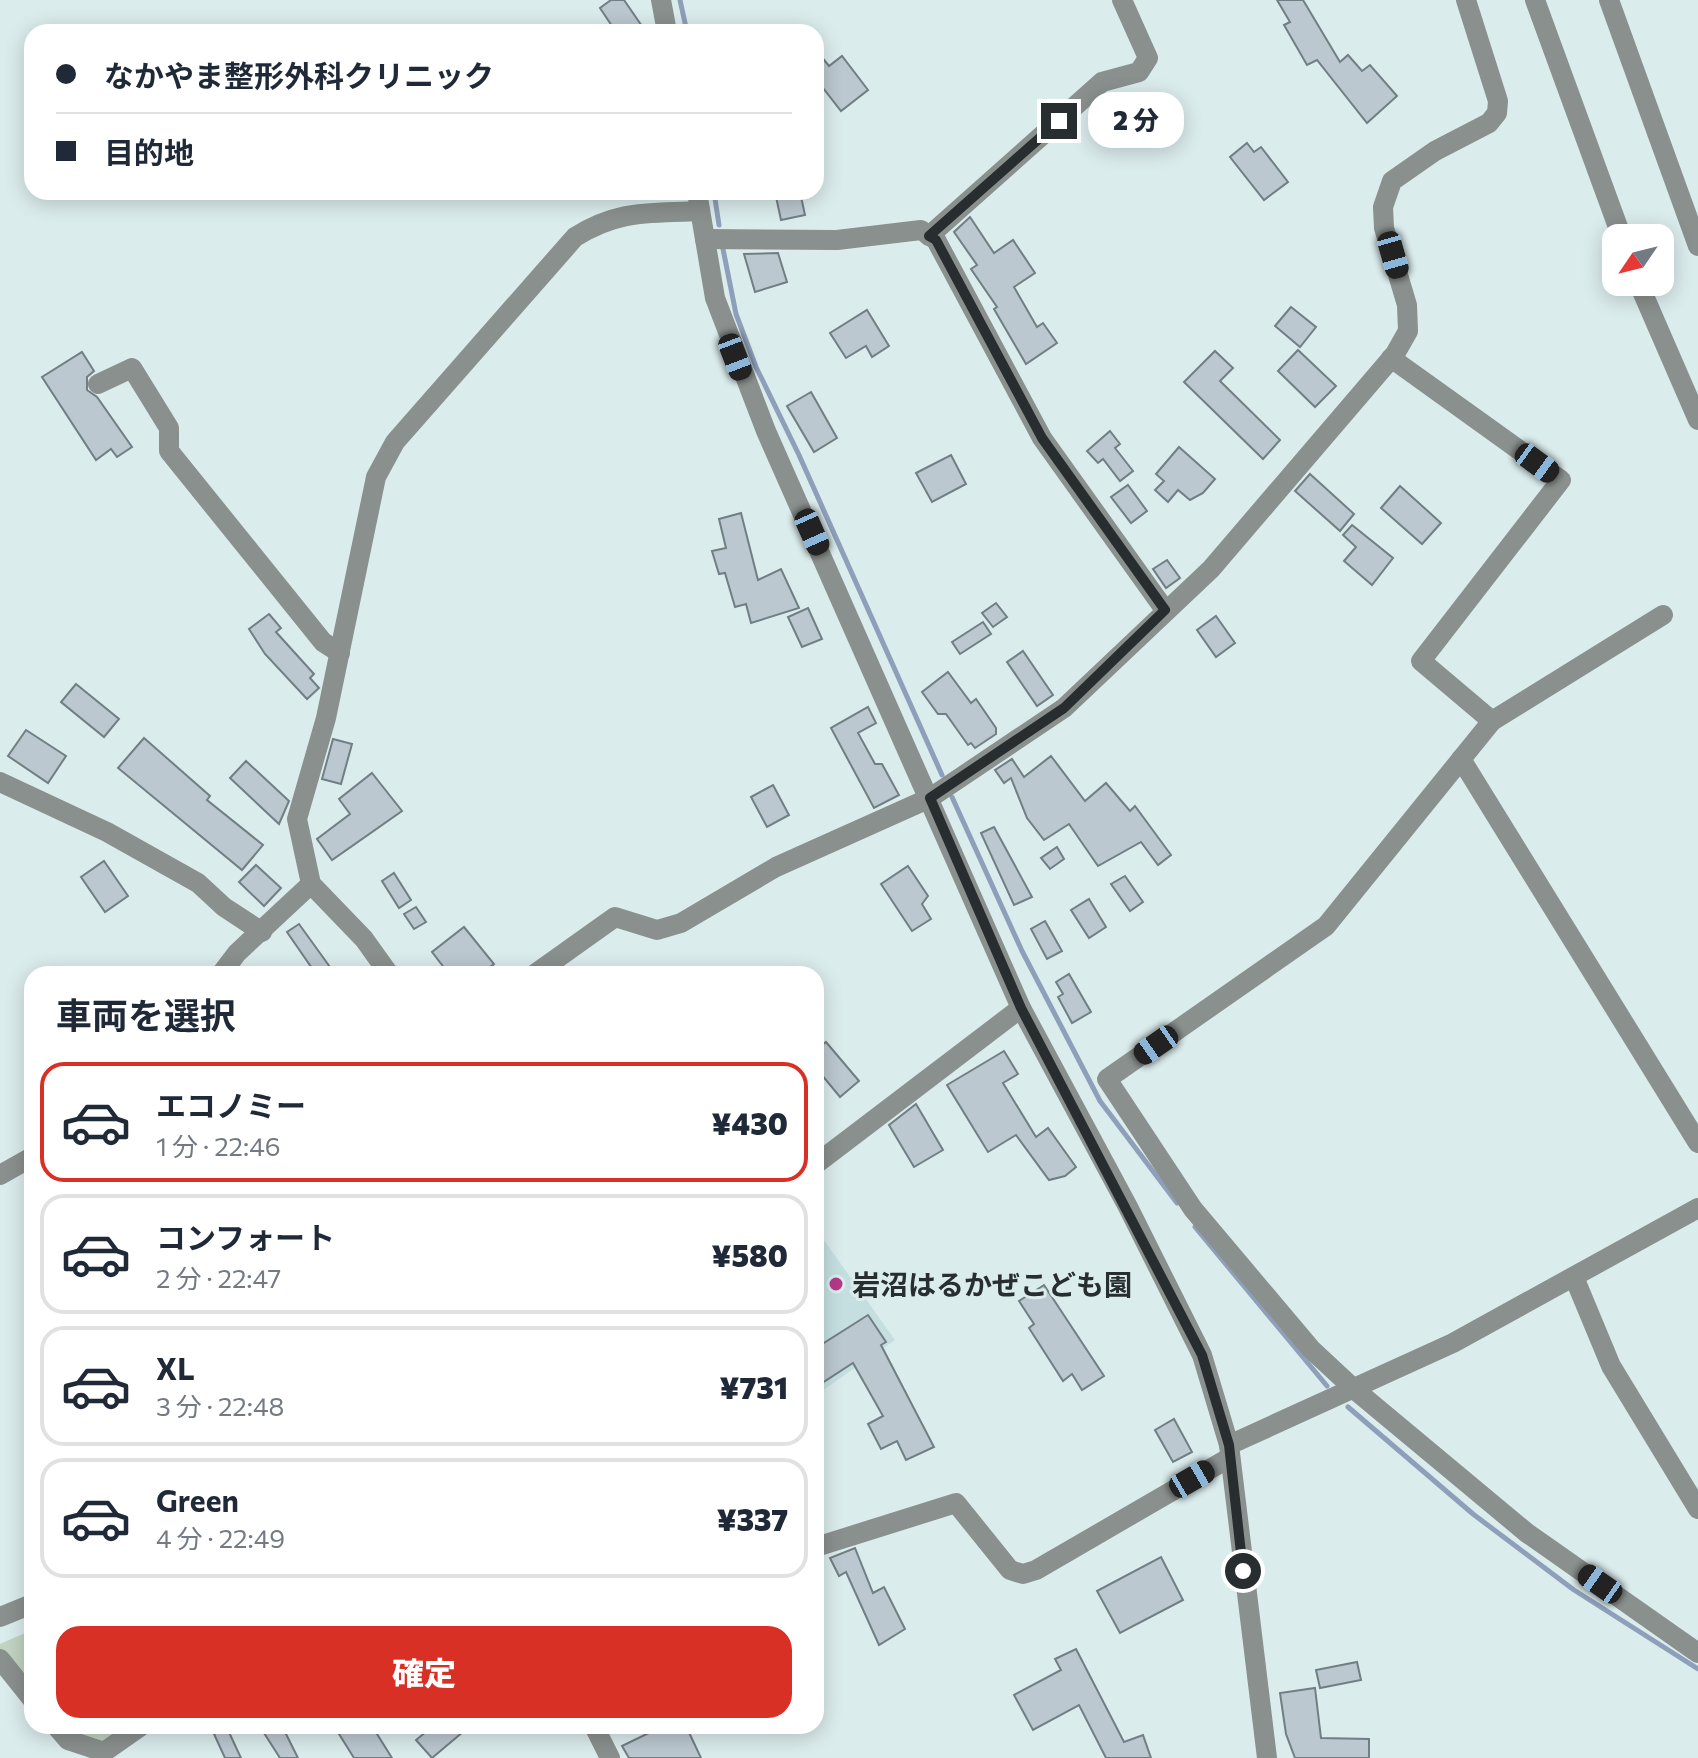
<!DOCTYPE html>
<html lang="ja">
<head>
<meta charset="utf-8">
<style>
	:root { --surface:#fff; --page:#f2f2f3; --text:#1f2937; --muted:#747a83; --line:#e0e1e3; --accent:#d93025 }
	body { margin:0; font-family:Commissioner,"Noto Sans JP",sans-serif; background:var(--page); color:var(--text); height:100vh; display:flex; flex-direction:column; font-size:30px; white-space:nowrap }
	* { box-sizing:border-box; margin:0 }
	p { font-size:26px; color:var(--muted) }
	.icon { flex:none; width:44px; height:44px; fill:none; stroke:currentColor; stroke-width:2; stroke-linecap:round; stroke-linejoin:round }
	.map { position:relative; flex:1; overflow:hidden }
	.sheet { position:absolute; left:24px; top:966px; width:800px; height:768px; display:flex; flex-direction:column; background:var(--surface); border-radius:24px; box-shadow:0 4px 20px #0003 }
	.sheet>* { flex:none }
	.hud { position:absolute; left:24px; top:24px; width:800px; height:176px; border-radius:24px; box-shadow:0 4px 20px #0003; display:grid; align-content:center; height:176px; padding:0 32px; background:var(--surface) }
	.needle { width:52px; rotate:235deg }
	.fabs { position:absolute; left:1602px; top:224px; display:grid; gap:16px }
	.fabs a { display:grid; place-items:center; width:72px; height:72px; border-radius:16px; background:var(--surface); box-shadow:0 4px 20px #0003; font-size:40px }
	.end { position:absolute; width:36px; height:36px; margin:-18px; border:10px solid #282e2f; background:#fff; box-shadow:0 0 0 4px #fff }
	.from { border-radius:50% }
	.bubble { position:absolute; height:56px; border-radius:24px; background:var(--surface); box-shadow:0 4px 20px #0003; font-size:26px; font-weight:800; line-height:56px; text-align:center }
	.car { position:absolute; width:24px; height:48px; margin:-24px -12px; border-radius:10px; box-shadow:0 0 6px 2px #0007; background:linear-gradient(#222 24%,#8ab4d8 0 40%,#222 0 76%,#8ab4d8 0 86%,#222 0) }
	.hud b { display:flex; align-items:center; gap:28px; height:76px; font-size:30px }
	.hud b+b { border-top:2px solid var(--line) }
	.hud i { width:20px; height:20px; background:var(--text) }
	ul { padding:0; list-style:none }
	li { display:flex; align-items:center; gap:24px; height:120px; margin:0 16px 12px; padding:0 16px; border:4px solid var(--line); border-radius:24px }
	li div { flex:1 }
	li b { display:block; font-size:30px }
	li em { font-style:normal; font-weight:800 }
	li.active { border-color:var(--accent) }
	li>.icon { width:72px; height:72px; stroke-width:1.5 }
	h2 { padding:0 32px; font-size:36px; line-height:96px }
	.action { display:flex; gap:16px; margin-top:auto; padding:16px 32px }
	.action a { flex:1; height:92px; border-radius:24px; background:var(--accent); color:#fff; font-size:32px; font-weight:800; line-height:92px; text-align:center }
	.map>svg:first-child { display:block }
</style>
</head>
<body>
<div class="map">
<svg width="1698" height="1758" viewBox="0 0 1698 1758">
	<rect width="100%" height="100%" fill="#dbeced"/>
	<!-- built -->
	<path fill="#c5dfe1" d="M816 1229 895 1340 816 1395Z"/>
	<!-- green -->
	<g fill="#c1d3c1">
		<path d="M32 1630V1686L0 1649V1644Z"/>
		<path d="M66 1726H128L99 1747 75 1736Z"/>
	</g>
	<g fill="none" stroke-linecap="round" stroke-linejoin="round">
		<!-- stream -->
		<g stroke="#8e9fba" stroke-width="5">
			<path d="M680 0 687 32"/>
			<path d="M714 192 719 225"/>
			<path d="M723 249 736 314 756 367 799 455 942 775"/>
			<path d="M952 797 1022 951 1100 1101 1177 1203"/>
			<path d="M1195 1227 1327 1386"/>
			<path d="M1348 1407 1473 1514 1574 1590 1698 1669"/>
		</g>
	</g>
	<!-- building -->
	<g fill="#bbc8cf" stroke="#717e84" stroke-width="2">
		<path d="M611 0H624L646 32H616L600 8Z"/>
		<path d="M1277 0H1303L1340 62 1348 55 1362 71 1370 65 1397 96 1367 123 1317 60 1307 65 1284 25 1290 22Z"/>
		<path d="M816 50 829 66 842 56 868 90 841 111 816 79Z"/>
		<path d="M1247 143 1254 152 1261 147 1288 182 1264 200 1230 157Z"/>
		<path d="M775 192H800L805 215 781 220Z"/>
		<path d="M970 217 994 253 1013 240 1035 273 1014 287 1037 327 1043 323 1057 343 1026 364 994 309 997 307 971 269 977 265 954 232Z"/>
		<path d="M778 253 787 282 755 292 744 254Z"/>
		<path d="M1291 307 1316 327 1300 347 1275 326Z"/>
		<path d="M867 310 889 346 872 357 866 346 846 358 830 333Z"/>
		<path d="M1298 350 1336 386 1315 407 1278 371Z"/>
		<path d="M1215 351 1233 368 1220 381 1280 440 1263 459 1184 382Z"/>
		<path d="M82 352 94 371 87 377V390L97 397 132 447 117 457 111 449 96 460 42 377Z"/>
		<path d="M811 392 837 438 814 452 787 406Z"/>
		<path d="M1110 431 1120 444 1115 448 1133 471 1120 481 1103 459 1098 463 1087 451Z"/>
		<path d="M1179 447 1215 479 1203 493 1190 500 1178 490 1168 502 1155 490 1164 481 1156 474Z"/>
		<path d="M951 455 966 484 932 502 916 473Z"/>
		<path d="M1310 474 1354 514 1340 531 1295 491Z"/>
		<path d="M1128 485 1147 511 1131 523 1111 497Z"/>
		<path d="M1400 486 1441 523 1422 544 1381 508Z"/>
		<path d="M741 513 758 580 781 569 799 608 751 623 746 604 735 607 725 573 719 574 712 551 726 548 719 519Z"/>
		<path d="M1352 525 1393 558 1372 585 1344 561 1356 547 1343 535Z"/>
		<path d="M1167 560 1180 578 1166 588 1153 569Z"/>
		<path d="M996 603 1007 617 993 627 982 613Z"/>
		<path d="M808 608 822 639 802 647 788 617Z"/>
		<path d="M269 614 281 628 276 632 314 674 310 678 319 688 307 699 265 654 249 629Z"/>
		<path d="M1216 616 1235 643 1216 657 1197 630Z"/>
		<path d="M983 622 991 634 960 654 952 642Z"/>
		<path d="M1023 651 1053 695 1037 706 1007 662Z"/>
		<path d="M948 672 971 703 976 699 996 728V734L975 748 971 743 968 745 946 714H938L922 692Z"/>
		<path d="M76 684 119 719 104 737 61 702Z"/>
		<path d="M868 707 876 723 858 733 875 764H882L899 795 874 808 831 728Z"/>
		<path d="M26 730 66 756 48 783 8 756Z"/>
		<path d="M144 738 210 796 207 800 263 845 242 870 118 768Z"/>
		<path d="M333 739 352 744 341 784 322 779Z"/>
		<path d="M1051 756 1085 801 1106 783 1130 811 1135 806 1171 855 1158 865 1141 842 1098 866 1069 824 1044 840 1027 818 1011 778 1004 783 995 770 1012 759 1024 777Z"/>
		<path d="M246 761 289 801 279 824 230 778Z"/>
		<path d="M372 773 402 811 332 860 317 839 350 814 339 799Z"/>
		<path d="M773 785 789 815 767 827 751 797Z"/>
		<path d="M994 827 1032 897 1014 905 981 833Z"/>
		<path d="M1057 847 1064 859 1050 869 1041 858Z"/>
		<path d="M104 861 128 896 105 912 81 877Z"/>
		<path d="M256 865 281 888 264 906 239 882Z"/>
		<path d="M908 866 928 896 922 904 931 919 912 931 881 884Z"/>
		<path d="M394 873 411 900 399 908 382 881Z"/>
		<path d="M1125 876 1143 902 1130 911 1111 884Z"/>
		<path d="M1089 899 1106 927 1089 938 1071 910Z"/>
		<path d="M416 907 426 922 414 929 404 914Z"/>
		<path d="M1045 921 1062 951 1047 959 1031 929Z"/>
		<path d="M299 924 335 974H316L287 932Z"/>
		<path d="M464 927 494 964 481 974H449L432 952Z"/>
		<path d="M1069 974 1091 1012 1072 1023 1058 997 1063 994 1056 982Z"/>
		<path d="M826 1042 859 1081 840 1097 816 1068V1050Z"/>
		<path d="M1004 1051 1018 1074 1003 1083 1036 1137 1048 1128 1076 1167 1065 1176 1049 1180 1016 1135 988 1152 947 1085Z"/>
		<path d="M916 1104 943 1150 914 1167 889 1125Z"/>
		<path d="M1044 1285 1104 1376 1082 1390 1072 1374 1063 1381 1029 1328 1034 1324 1019 1301Z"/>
		<path d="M868 1315 886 1342 881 1345 934 1447 906 1460 897 1441 881 1449 868 1424 883 1416 853 1363 816 1387V1348Z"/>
		<path d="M1174 1419 1192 1452 1173 1462 1155 1430Z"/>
		<path d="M855 1548 873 1593 884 1587 905 1629 879 1645 846 1572 839 1576 830 1558Z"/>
		<path d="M1161 1557 1183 1600 1120 1633 1097 1591Z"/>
		<path d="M1076 1649 1124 1742 1143 1735 1151 1758H1106L1079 1705 1033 1730 1014 1695 1061 1670 1055 1659Z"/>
		<path d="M1357 1662 1361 1680 1320 1688 1316 1670Z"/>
		<path d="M1315 1688 1321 1738 1369 1739V1758H1295L1286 1734 1280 1693Z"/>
		<path d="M282 1726 298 1758H280L264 1733Z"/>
		<path d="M334 1726H372L392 1758H354Z"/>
		<path d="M433 1726H470L432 1758 416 1740Z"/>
		<path d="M663 1726H686L701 1758H629L622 1746Z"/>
		<path d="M227 1728 241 1758H225L214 1734Z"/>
	</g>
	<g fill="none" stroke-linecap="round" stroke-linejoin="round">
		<!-- minor -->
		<g stroke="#8a908e" stroke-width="20">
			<path d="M661 0 667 32"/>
			<path d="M1535 0 1622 238"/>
			<path d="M1609 0 1698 246"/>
			<path d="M697 192 715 298 766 431 1021 1008 1128 1207 1202 1355 1229 1445 1267 1758"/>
			<path d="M929 236 1102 82 1139 72 1148 58 1122 0"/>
			<path d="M705 239 837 240 921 230 936 240 1042 438 1165 610"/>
			<path d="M1638 282 1698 420"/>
			<path d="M1391 358 1561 480 1421 661 1492 721"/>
			<path d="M98 384 132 368 169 428V451L323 642 340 653"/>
			<path d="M1663 615 1492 721 1326 926 1107 1079 1193 1209 1311 1349 1354 1389 1527 1533 1698 1653"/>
			<path d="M1461 759 1698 1143"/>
			<path d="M0 782 107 832 198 883 224 907 262 932"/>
			<path d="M221 974 237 953 311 884"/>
			<path d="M389 974 364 939 311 884 297 819 326 718 376 477 395 442 575 237C620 209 649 214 700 211"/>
			<path d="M535 974 615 917 657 930 681 923 776 867 930 798 1064 708 1211 569 1395 354 1408 331 1407 305 1384 228 1383 207 1392 181 1435 151 1489 123 1497 113 1498 101 1466 0"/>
			<path d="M816 1164 1021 1008"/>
			<path d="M0 1175 32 1157"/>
			<path d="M1574 1277 1611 1366 1698 1509"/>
			<path d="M1229 1445 1453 1343 1698 1208"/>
			<path d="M816 1547 956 1503 1010 1570 1023 1574 1036 1570 1229 1458"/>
			<path d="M0 1617 32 1604"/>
			<path d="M0 1659 32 1699"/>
			<path d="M56 1726 68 1740 104 1752 141 1726"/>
			<path d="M594 1726 610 1758"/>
		</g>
	</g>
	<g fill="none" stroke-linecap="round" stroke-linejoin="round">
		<!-- route -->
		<path stroke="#282e2f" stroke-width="10" d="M1059 121 929 236 936 240 1042 438 1165 610 1064 708 930 798 1021 1008 1202 1355 1229 1445 1243 1571"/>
	</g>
	<!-- markers -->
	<circle fill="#b63988" stroke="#dbeced" stroke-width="3" cx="836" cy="1284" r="8"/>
	<g text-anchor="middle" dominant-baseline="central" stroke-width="6" stroke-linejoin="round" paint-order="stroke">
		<!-- poi labels -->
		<g font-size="28" font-weight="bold" fill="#282e2f" stroke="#dbeced" text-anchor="start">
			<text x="852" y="1284">岩沼はるかぜこども園</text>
		</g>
	</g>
</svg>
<div class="fabs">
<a><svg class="needle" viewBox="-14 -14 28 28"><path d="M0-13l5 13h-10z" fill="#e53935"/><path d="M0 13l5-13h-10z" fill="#747a83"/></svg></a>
</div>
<i class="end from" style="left:1243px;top:1571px"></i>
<i class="end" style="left:1059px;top:121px"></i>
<div class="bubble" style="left:1088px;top:92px;width:96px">2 分</div>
<i class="car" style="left:1393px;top:255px;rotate:164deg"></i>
<i class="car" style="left:735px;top:357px;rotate:159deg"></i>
<i class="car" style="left:1537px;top:463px;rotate:126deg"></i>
<i class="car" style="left:812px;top:532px;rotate:156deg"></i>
<i class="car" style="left:1156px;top:1045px;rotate:235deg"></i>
<i class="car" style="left:1192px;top:1479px;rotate:60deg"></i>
<i class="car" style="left:1600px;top:1584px;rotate:305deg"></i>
<div class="hud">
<b><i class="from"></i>なかやま整形外科クリニック</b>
<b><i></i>目的地</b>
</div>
<section class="sheet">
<h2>車両を選択</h2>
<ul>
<li class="active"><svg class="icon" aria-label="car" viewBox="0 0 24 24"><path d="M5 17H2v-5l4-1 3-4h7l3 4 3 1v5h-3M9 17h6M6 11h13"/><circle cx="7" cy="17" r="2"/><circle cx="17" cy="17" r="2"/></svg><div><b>エコノミー</b><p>1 分 · 22:46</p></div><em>¥430</em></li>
<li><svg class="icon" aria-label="car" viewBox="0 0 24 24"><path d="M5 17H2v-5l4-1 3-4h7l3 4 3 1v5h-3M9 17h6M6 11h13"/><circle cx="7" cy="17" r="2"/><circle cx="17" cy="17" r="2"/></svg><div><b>コンフォート</b><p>2 分 · 22:47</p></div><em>¥580</em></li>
<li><svg class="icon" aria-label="car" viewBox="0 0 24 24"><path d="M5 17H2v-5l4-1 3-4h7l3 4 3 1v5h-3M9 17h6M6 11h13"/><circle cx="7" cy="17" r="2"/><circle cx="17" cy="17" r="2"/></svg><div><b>XL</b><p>3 分 · 22:48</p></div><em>¥731</em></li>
<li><svg class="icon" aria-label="car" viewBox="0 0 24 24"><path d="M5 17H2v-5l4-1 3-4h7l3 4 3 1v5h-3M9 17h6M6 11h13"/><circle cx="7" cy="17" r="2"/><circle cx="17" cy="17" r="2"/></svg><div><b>Green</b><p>4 分 · 22:49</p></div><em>¥337</em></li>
</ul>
<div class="action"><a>確定</a></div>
</section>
</div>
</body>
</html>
